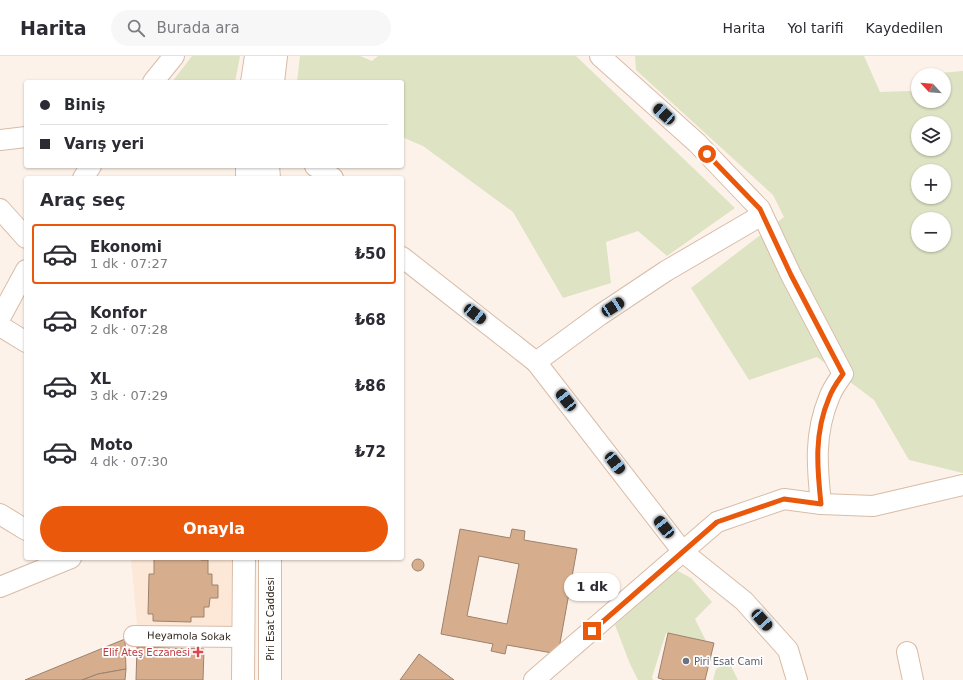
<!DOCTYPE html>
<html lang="tr">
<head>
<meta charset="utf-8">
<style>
	:root { --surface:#fff; --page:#f7f7f7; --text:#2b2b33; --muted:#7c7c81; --line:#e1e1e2; --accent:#ea580c }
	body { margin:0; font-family:"DejaVu Sans",sans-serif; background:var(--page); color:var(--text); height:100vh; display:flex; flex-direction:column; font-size:15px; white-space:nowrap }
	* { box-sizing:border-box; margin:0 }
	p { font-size:13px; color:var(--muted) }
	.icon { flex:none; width:22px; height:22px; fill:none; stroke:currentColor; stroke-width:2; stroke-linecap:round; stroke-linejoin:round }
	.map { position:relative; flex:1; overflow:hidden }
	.drawer { position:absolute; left:24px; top:120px; width:380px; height:384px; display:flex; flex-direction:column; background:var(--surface); border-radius:4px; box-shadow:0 1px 3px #0004 }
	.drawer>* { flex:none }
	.top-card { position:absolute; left:24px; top:24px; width:380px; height:88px; border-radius:4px; box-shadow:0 1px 3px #0004; display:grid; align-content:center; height:88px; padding:0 16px; background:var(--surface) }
	.needle { width:26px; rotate:296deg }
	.buttons { position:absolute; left:911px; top:12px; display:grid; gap:8px }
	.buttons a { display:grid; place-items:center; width:40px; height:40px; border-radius:50%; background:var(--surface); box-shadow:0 1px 3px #0004; font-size:20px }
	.end { position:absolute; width:18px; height:18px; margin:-9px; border:5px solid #ea580c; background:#fff; box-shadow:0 0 0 2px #fff }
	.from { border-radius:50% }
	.bubble { position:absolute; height:28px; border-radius:14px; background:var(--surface); box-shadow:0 1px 3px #0004; font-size:13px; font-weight:600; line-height:28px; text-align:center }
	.car { position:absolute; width:12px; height:24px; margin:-12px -6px; border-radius:5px; box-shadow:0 0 3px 1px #0007; background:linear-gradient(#222 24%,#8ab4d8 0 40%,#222 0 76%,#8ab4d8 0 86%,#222 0) }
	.top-card b { display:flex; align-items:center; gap:14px; height:38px; font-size:15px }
	.top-card b+b { border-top:1px solid var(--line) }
	.top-card i { width:10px; height:10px; background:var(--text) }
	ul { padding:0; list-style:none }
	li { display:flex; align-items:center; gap:12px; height:60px; margin:0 8px 6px; padding:0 8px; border:2px solid transparent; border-radius:4px }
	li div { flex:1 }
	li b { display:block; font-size:15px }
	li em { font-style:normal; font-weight:600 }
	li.on { border-color:var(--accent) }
	li>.icon { width:36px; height:36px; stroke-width:1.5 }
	h2 { padding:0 16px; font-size:18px; line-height:48px }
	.primary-button { display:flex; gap:8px; margin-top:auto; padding:8px 16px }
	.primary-button a { flex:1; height:46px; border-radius:24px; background:var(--accent); color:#fff; font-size:16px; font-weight:600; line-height:46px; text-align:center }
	header { display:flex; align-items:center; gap:24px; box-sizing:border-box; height:56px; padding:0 20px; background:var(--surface); border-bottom:1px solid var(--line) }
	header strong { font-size:19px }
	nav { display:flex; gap:22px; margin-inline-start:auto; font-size:14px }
	.search { width:280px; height:36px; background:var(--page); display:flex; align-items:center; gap:10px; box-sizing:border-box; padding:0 14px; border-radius:22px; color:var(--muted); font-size:15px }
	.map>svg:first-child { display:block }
</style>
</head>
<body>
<header>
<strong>Harita</strong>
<div class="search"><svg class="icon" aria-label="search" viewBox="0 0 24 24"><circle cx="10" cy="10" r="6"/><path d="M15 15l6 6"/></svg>Burada ara</div>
<nav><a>Harita</a><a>Yol tarifi</a><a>Kaydedilen</a></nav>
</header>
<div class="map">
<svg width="963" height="624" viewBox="0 0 963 624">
	<rect width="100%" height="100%" fill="#fdf2e9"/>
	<!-- built -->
	<path fill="#fde8d7" d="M131 502H232L231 572 137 569Z"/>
	<!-- green -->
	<g fill="#dde3c3" fill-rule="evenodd">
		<path d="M192 0H240L235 26H172Z"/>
		<path d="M300 0H360L372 5 378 0H576L735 152 667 200 638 175 606 186 611 227 563 242 513 156 423 90 402 81V26H297Z"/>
		<path d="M635 0H864L880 36 912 35 918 31V45H944V19H937L940 17 963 15V417L909 404 874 344 817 301 749 324 691 232 784 161 773 139 636 14ZM918 67H944V93H918ZM918 115H944V141H918ZM918 163H944V189H918Z"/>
		<path d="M676 514 691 522 712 546 695 563 709 591 666 577 652 621 653 624H638L630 608 615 569Z"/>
		<path d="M729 606 738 624H713L716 613Z"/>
	</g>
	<!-- building -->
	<g fill="#d7ae8d" stroke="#9c826d" fill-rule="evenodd">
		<path d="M460 473 510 482 512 473 525 475 524 484 577 493 558 598 507 589 505 598 491 595 493 588 441 578ZM479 500 519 508 507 568 467 560Z"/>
		<path d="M154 502H201V504H208V518H212V529H218V542H210L209 551H204V561H191V566L153 565V558H148L149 518H154Z"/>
		<circle cx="418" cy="509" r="6"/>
		<path d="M668 577 714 587 705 624H665L658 622Z"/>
		<path d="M125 583 126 613 98 618 82 624H25Z"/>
		<path d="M137 591 204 593 203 624H136Z"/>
		<path d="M419 598 454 624H400Z"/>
		<path d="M126 613 125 624H82L98 618Z"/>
	</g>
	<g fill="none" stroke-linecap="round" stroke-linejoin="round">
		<defs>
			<g id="minor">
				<path d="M600 0 697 87 760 153 791 219 843 318C838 325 832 333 829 342 814 378 817 411 821 448"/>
				<path d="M153 26 174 0"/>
				<path d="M0 84 26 81"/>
				<path d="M315 110 333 122"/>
				<path d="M83 122 91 110"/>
				<path d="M0 153 26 182"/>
				<path d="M402 201 536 306 683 496 744 545 788 594 797 624"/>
				<path d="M0 262 26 214"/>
				<path d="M0 270 26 286"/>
				<path d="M536 306 600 259 666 215 762 159"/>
				<path d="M0 458 26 474"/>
				<path d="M0 531 71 502"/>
				<path d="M134 580 243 581"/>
				<path d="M907 596 913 624"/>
				<path d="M534 624 717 466 784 443 821 448 873 450 963 429"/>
			</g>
			<g id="major">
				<path d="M252 26 256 0"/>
				<path d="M273 26 276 0"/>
				<path d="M268 110 269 122"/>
				<path d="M247 122V110"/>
				<path d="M243 624 244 502"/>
				<path d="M270 624V502"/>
			</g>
		</defs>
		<!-- minor casing -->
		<use href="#minor" stroke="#d8bca7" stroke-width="22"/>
		<!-- major casing -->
		<use href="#major" stroke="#d8bca7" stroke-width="24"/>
		<!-- minor -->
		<use href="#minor" stroke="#fff" stroke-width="20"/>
		<!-- major -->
		<use href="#major" stroke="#fff" stroke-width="22"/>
	</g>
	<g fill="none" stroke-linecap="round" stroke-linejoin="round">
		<!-- route -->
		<path stroke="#ea580c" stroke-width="5" d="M592 575 717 466 784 443 821 448C817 411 814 377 829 342 832 333 838 325 843 318L791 219 760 153 707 98"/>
	</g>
	<!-- markers -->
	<path fill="#e0444e" stroke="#fff" stroke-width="1.5" d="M196 590h4v4h4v4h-4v4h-4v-4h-4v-4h4z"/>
	<circle fill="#6b7280" stroke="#fff" stroke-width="1.5" cx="686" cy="605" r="4"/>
	<g text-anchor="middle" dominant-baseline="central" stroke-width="3.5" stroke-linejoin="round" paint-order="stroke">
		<!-- street labels -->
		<g font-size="10" fill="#30261d" stroke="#fff">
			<text transform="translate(270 563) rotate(-90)">Piri Esat Caddesi</text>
			<text transform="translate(189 580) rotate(1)">Heyamola Sokak</text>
		</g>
		<!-- health labels -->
		<g font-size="10" fill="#be3a42" stroke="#fff" text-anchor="end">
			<text x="190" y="596">Elif Ateş Eczanesi</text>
		</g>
		<!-- worship labels -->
		<g font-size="10" fill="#5b616d" stroke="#fff" text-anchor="start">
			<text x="694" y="605">Piri Esat Cami</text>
		</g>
	</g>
</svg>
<div class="buttons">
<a><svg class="needle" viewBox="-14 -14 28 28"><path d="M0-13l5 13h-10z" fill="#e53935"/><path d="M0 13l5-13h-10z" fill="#7c7c81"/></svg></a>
<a><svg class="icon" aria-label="layers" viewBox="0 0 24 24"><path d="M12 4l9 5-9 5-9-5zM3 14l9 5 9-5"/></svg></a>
<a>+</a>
<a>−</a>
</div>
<i class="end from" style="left:707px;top:98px"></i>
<i class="end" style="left:592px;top:575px"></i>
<div class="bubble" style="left:564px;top:517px;width:56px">1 dk</div>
<i class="car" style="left:664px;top:58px;rotate:312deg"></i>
<i class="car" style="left:613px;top:251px;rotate:57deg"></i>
<i class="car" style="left:475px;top:258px;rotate:128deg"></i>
<i class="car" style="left:566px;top:344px;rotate:322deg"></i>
<i class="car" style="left:615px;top:407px;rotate:142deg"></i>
<i class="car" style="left:664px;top:471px;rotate:322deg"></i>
<i class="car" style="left:762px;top:564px;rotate:138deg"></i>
<div class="top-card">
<b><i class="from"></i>Biniş</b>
<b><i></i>Varış yeri</b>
</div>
<section class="drawer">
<h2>Araç seç</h2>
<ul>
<li class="on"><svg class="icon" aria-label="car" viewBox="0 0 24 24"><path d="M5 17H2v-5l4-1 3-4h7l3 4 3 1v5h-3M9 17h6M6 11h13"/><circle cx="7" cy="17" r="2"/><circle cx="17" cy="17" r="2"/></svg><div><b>Ekonomi</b><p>1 dk · 07:27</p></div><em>₺50</em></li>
<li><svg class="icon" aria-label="car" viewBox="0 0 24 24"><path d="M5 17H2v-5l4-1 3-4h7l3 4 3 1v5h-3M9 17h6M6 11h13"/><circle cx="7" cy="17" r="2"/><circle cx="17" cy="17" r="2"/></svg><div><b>Konfor</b><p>2 dk · 07:28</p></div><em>₺68</em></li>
<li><svg class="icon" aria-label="car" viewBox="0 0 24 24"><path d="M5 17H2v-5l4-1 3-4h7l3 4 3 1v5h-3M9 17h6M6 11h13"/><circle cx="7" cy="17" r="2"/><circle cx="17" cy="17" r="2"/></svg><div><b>XL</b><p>3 dk · 07:29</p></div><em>₺86</em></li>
<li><svg class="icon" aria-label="car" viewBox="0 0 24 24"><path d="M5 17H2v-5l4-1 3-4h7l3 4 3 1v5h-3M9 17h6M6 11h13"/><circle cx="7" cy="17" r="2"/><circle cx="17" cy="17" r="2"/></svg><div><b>Moto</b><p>4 dk · 07:30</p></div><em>₺72</em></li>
</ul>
<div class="primary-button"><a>Onayla</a></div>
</section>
</div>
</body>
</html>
